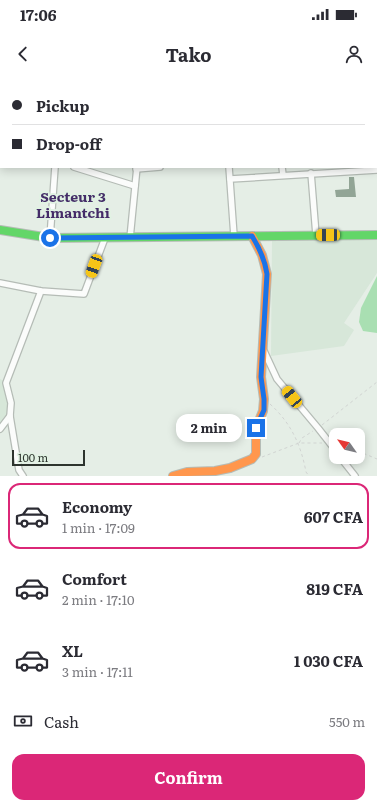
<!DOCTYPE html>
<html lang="en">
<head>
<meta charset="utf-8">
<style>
	:root { --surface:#fff; --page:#f2f2f3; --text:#2b2b33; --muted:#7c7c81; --line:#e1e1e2; --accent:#db2777 }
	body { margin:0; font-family:Literata,serif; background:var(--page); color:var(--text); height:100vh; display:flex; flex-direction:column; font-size:15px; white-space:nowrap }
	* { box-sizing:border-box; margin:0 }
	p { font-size:13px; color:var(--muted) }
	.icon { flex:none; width:22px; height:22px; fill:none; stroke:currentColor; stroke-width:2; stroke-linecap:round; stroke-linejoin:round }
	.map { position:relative; height:396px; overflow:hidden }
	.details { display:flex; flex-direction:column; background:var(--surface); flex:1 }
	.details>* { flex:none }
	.guide { position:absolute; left:0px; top:0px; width:377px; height:88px; box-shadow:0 2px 10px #0003; display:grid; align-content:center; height:88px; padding:0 12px; background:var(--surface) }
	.needle { width:26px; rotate:304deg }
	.tools { position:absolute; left:329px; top:348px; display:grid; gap:8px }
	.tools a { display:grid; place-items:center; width:36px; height:36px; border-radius:8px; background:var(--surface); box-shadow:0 2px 10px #0003; font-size:20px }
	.scale { position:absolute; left:12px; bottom:10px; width:73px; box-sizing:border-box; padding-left:4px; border:2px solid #2d342e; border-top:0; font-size:11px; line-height:14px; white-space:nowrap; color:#2d342e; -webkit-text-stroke:3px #e1f2e3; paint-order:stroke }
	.end { position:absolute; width:18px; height:18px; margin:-9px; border:5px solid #1a73e8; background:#fff; box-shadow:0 0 0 2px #fff }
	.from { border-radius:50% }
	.bubble { position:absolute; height:28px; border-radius:12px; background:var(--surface); box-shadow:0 2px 10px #0003; font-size:13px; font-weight:700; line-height:28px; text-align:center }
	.car { position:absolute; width:12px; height:24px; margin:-12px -6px; border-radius:5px; box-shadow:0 0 3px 1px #0007; background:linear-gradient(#f5c518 24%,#345 0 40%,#f5c518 0 76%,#345 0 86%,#f5c518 0) }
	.guide b { display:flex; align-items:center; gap:14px; height:38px; font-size:15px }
	.guide b+b { border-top:1px solid var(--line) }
	.guide i { width:10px; height:10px; background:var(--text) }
	ul { padding:7px 0 0; list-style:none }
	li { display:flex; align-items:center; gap:12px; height:66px; margin:0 8px 6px; padding:0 4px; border:2px solid transparent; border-radius:12px }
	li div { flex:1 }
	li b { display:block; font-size:15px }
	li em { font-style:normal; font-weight:700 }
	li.on { border-color:var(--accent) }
	li>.icon { width:36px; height:36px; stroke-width:1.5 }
	.pay { display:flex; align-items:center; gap:10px; height:44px; padding:0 12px; font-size:15px }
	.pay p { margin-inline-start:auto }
	.button { display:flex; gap:8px; margin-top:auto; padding:8px 12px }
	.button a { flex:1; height:46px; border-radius:12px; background:var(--accent); color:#fff; font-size:16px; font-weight:700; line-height:46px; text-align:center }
	.status { display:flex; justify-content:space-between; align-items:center; height:28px; padding:0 20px; background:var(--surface); direction:ltr }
	.status svg { height:11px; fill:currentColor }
	header { display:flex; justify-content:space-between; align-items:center; height:52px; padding:0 12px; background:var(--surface); font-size:18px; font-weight:700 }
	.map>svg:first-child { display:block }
</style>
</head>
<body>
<div class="status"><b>17:06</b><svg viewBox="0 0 49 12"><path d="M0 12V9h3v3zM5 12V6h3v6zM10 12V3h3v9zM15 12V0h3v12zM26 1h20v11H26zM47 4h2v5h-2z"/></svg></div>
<header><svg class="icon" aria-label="back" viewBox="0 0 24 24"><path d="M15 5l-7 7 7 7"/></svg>Tako<svg class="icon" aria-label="person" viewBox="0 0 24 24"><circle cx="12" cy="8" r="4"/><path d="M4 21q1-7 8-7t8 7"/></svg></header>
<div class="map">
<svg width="377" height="396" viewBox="0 0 377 396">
	<rect width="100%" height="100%" fill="#e5eee6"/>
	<!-- built -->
	<g fill="#d7e7d9">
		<path d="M377 159V193L344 243 354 250 344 266 271 276 272 160Z"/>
		<path d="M0 299 4 301 9 325 6 337 0 345Z"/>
	</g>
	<!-- water -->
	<path fill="#a9dfb2" d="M377 196V253L363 251 359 242 361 228Z"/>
	<!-- building -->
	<path fill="#92a596" d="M349 97H354L356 117H336L335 110 349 109Z"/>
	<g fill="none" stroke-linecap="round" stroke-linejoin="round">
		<defs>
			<g id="street">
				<path d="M154 0V1"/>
				<path d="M222 0V1"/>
				<path d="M305 0V1"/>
				<path d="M16 1V0"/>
				<path d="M63 1V0"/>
				<path d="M376 14H377"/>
				<path d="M0 26H1"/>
				<path d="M0 57 1 54"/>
				<path d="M0 62H1"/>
				<path d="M74 87 135 106"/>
				<path d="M229 87 234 156"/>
				<path d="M282 87 283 95"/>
				<path d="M136 89 160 87"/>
				<path d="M311 93 316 155"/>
				<path d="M230 99 377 90"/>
				<path d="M50 158 55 87"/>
				<path d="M130 158 137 87"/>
				<path d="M0 203 41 211 84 214 105 158"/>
				<path d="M264 271 277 299 318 348 336 371"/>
				<path d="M0 349 10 336"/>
				<path d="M340 377 355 396"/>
				<path d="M23 396 19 390 10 336 11 323 6 303 41 211"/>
			</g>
			<path id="fast" d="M0 150 50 158 377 155"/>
			<path id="slow" d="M173 396 187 392 215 391 230 388 252 379 256 374V348L263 331 264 319 261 297 267 194 262 175 252 156"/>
		</defs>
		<!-- street casing -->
		<use href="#street" stroke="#b5bcb6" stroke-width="8"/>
		<!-- fast casing -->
		<use href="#fast" stroke="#b5bcb6" stroke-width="10"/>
		<!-- slow casing -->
		<use href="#slow" stroke="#b5bcb6" stroke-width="10"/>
		<!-- path -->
		<g stroke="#d1d4d2" stroke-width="1" stroke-dasharray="3 3" stroke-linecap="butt">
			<path d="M270 324C291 343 301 365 306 392L309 396"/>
			<path d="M322 345 377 302"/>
			<path d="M299 363 302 358 313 351"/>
			<path d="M358 371 377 379"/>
			<path d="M262 377 299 363H322"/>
		</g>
		<!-- street -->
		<use href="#street" stroke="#fbfcfb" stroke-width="5.5"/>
		<!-- fast -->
		<use href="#fast" stroke="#63d668" stroke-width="8"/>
		<!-- slow -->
		<use href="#slow" stroke="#ff974d" stroke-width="8"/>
	</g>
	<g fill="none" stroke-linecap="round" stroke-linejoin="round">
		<!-- route -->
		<path stroke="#1a73e8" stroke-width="5" d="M50 158 252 156C260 169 265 180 267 194L261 297 264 319V330L256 348"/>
	</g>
	<g text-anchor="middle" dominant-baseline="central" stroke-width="4" stroke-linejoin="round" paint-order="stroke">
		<!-- neighbourhood labels -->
		<g font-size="14" font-weight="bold" fill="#442d68" stroke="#e1f2e3">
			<text x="73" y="116">Secteur 3<tspan x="73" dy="16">Limantchi</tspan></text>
		</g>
	</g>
</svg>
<div class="tools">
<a><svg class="needle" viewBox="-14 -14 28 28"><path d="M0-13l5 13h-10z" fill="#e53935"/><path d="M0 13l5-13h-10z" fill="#7c7c81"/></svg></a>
</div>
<div class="scale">100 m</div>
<i class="end from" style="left:50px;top:158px"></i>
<i class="end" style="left:256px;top:348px"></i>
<div class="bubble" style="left:176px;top:334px;width:66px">2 min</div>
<i class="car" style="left:328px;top:155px;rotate:270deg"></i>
<i class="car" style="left:94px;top:186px;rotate:200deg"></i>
<i class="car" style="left:292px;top:317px;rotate:321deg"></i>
<div class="guide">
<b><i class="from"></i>Pickup</b>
<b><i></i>Drop-off</b>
</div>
</div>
<section class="details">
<ul>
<li class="on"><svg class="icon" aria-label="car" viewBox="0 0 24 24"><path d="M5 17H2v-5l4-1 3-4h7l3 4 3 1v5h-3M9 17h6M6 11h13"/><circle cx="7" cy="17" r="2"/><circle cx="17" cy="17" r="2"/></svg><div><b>Economy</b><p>1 min · 17:09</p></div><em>607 CFA</em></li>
<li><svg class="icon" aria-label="car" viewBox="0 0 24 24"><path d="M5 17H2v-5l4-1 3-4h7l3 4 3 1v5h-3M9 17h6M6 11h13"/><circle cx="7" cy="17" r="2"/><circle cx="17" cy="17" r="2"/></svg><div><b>Comfort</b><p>2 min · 17:10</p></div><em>819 CFA</em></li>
<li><svg class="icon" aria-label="car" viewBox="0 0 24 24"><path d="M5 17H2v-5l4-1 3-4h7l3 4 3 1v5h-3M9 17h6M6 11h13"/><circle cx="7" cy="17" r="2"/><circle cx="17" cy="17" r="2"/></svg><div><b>XL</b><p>3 min · 17:11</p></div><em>1 030 CFA</em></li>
</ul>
<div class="pay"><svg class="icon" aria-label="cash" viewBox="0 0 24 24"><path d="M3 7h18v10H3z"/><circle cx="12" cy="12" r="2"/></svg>Cash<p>550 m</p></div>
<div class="button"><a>Confirm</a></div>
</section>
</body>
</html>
